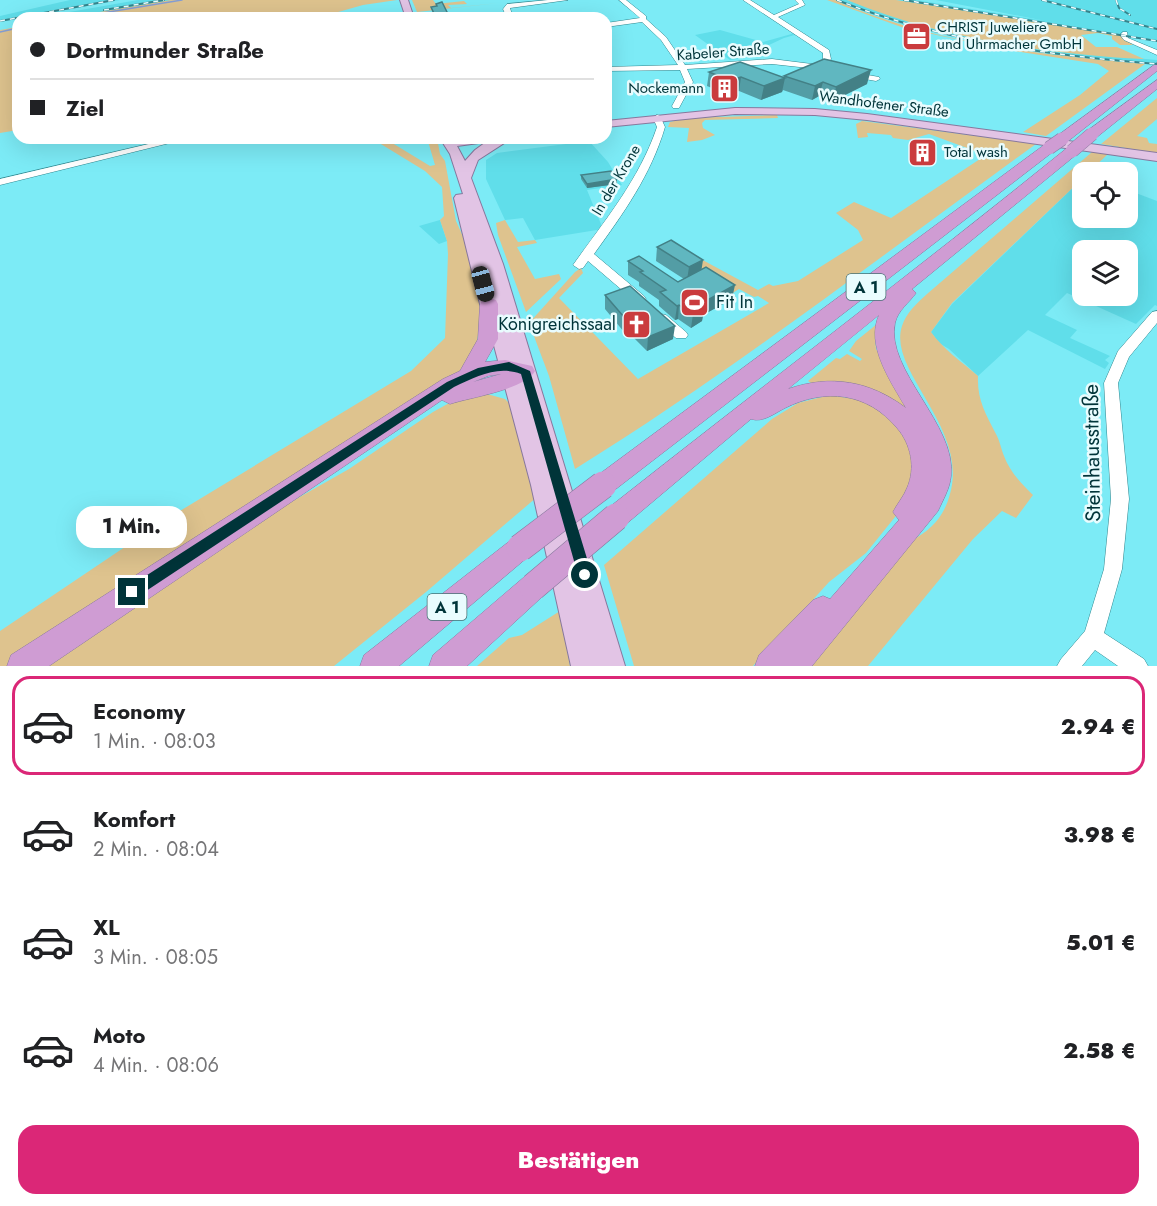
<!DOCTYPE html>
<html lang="de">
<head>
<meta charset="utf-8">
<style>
	:root { --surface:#fff; --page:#f6f6f6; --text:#202124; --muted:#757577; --line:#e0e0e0; --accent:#db2777 }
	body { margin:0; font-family:Jost,sans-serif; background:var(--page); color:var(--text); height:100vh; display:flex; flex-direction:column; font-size:22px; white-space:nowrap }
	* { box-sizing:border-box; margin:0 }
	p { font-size:20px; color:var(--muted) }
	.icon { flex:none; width:33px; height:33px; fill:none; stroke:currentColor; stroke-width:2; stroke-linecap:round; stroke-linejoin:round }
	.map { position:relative; height:666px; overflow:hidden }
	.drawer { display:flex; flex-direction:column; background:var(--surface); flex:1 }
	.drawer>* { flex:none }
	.guide { position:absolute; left:12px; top:12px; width:600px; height:132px; border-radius:18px; box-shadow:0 6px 24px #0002; display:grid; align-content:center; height:132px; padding:0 18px; background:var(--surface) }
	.fabs { position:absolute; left:1072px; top:162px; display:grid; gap:12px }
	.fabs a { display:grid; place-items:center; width:66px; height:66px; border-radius:12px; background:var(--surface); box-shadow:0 6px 24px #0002; font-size:30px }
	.end { position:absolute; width:27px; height:27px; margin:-14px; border:8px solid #003439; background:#fff; box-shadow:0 0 0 3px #fff }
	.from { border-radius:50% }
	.bubble { position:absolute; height:42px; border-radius:18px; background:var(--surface); box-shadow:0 6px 24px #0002; font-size:20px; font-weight:800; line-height:42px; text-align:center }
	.car { position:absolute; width:18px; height:36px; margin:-18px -9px; border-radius:8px; box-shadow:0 0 4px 2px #0007; background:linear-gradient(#222 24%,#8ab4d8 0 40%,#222 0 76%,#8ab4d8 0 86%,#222 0) }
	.guide b { display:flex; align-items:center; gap:21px; height:57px; font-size:22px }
	.guide b+b { border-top:2px solid var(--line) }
	.guide i { width:15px; height:15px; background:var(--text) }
	ul { padding:10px 0 0; list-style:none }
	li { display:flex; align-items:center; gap:18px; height:99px; margin:0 12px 9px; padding:0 6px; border:3px solid transparent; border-radius:18px }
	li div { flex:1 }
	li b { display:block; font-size:22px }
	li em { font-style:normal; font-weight:800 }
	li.on { border-color:var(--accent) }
	li>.icon { width:54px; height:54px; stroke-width:1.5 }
	.primary-button { display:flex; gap:12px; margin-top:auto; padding:12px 18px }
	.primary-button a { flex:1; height:69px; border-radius:18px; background:var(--accent); color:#fff; font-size:24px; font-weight:800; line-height:69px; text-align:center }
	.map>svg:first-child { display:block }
</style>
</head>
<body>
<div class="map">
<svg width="1157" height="666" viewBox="0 0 1157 666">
	<rect width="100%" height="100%" fill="#7cebf6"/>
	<!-- built -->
	<g fill="#60deea" fill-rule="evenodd">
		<path d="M70 0H120L0 22V16Z"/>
		<path d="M138 0H175L67 18H35Z"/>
		<path d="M835 0H847L895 17 981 38 1079 53 1157 60V65L1056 55 976 41 904 25Z"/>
		<path d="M896 0H916L1046 21 936 0H1157V41L1126 36 1127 34 1121 33 1120 35Z"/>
		<path d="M720 30 763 42 795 33 798 34 784 38 739 59 730 60 695 35Z"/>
		<path d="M589 141 608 162 622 185 587 190 603 229 535 240 523 218 505 220 486 179V160L497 153Z"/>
		<path d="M1083 178V218H1128V190L1157 201V306L1155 305 1136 324 1067 293 1045 315 1077 330 1070 338 1110 356 1105 360 1109 363 1105 369 1028 330 978 376 949 349 939 343 931 332 952 304ZM1083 250H1128V296H1083Z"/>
		<path d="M440 220 447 241 439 244 419 226Z"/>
	</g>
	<!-- green -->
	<g fill="#dec38e">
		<path d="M171 0H397L363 5 317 18H64Z"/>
		<path d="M412 0H433L436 4 464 1 467 4 448 5 451 8 498 3 417 12Z"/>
		<path d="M827 0H835C930 43 1041 55 1145 64L1046 136 1023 132 1080 95 1109 71 1098 64 1002 49 904 28Z"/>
		<path d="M847 0H896L1120 35 1133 45H1120L1112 39V36L1098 33 1081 35 1096 47H1117L1144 59C1045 54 939 38 847 0Z"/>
		<path d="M18 27V130L0 133V30Z"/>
		<path d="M1157 98V119L1137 136 1147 138 1149 143 1157 144V153L1101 144Z"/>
		<path d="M777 115 778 118 705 120 702 123 703 128 715 135 702 140 687 142 689 128 668 127 670 122 687 118Z"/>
		<path d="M862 121 1036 144C883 254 735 370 575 469L549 376 529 323 575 272 581 268 583 273 559 298 638 379 769 303 758 296 754 297 739 289 728 296 696 276 686 251 758 290 769 284 773 286 798 281 863 240 858 230 836 213 854 202 891 218 986 155 929 134 908 140 893 138 891 135 867 133 868 137 858 138 856 124Z"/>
		<path d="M371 138H384L430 166 435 165 427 138H437L440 154 445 161 456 221 465 241 481 311 476 351 459 372 15 666H0V631L165 520 411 371 445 338 448 254 447 241 440 220 444 216 442 187 425 171Z"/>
		<path d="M1092 152 1108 154 1089 172H1083V178L952 303 931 332C943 349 962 362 978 376 977 399 985 413 996 434 1000 441 1001 449 1004 456 1010 472 1021 483 1033 495L1016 518 1002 511 973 539 868 666H802L911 541C931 530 944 517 950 494 969 427 887 371 902 326 906 313 917 303 927 294Z"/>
		<path d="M505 220 518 242 535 240 537 243 517 247 535 279 559 274 561 279 526 312 498 235 496 223Z"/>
		<path d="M877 324 878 332 875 337 876 349 911 404 906 412 816 386 808 381 836 358 840 359 847 354 860 361 862 359 849 351 856 341Z"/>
		<path d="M487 394 505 399 510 404 537 497 426 592 334 666H45L282 507 349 469 433 412 451 402Z"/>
		<path d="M830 395 867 401 915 440 912 496 866 553 829 582 753 666H634L604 565 772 419 798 403Z"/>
		<path d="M560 611 570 666H477L509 638 522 635Z"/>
	</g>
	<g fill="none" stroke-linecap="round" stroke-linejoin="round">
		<!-- stream -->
		<g stroke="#849ed4" stroke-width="1.5">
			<path d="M72 18 182 0"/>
			<path d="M0 32 18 28"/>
		</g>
		<defs>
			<g id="minor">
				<path d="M548 0H568L510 8 513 18H507L503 9 507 4Z"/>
				<path d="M619 0H626L646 16V19L666 37 685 65 772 59 820 65 823 59V53L743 0H750L774 15 799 4 795 0H802L805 5 778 17 829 50 831 59 827 66 831 68 827 70 772 64 687 69 693 82 679 108H673L672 106 685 82 680 70 606 71V67L678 65 661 40 642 22 606 27V23L640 18Z"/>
				<path d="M1123 32H1127L1128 38 1157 50V55L1124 40 1120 35Z"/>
				<path d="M851 72 879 77 880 79 876 81 848 76V72Z"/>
				<path d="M657 115 660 116 665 127C651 175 623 214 594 254L644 296 646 299 640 303 636 302 588 261 583 268 579 269 573 265C605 220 639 180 657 127L653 118Z"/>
				<path d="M174 138H190L0 185V179Z"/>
				<path d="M1157 311V323L1129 357 1118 383 1129 499 1122 569 1104 633 1144 659 1148 666H1118L1095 650 1082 666H1057L1061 659 1085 631 1104 569 1111 499 1104 383 1118 351 1152 312Z"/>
				<path d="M661 314 666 315 686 332 688 335 686 338H676L656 321 654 318Z"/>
			</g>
			<g id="major">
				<path d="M400 0H408L414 18H406Z"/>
				<path d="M735 108 815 109 867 114 1157 153V161L867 120 815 115 735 114 606 127V121Z"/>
				<path d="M461 138H512L478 160 471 178 503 264 625 666H571L531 485 487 319 480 304 454 198 456 195 463 194 450 154 443 143 445 140ZM486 142 475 150 465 161 457 146Z"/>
			</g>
			<g id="highway">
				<path d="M1157 63V71L1067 142H1057L1055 139 1057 136Z"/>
				<path d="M1157 80V89L1097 137H1087L1086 134 1087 131Z"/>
				<path d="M1049 144 1056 148 1054 151 612 492 603 495 594 492 591 485 594 478 1044 145Z"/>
				<path d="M1072 147 1079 151 1077 154 912 289 916 293C909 303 898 310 895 323 885 370 957 425 951 476 950 488 943 500 938 511L812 666H755L759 655 813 600 823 596 830 599 899 520 893 512C897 504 904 496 907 488 916 468 911 444 897 428 867 392 825 388 785 408 775 413 763 423 751 419L625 525 616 528 607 525 603 517 607 509C760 388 915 271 1067 148ZM879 315C865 345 891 382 906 408 870 381 831 374 788 389Z"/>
				<path d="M489 298 496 300 498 304V339L485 362 505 360 532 366 535 371C524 390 471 397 450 404L442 400 49 666H7L11 655 443 379 460 371 478 339 480 304 482 300ZM501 374 473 382 488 376Z"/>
				<path d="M520 536 529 540 533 548 529 556 399 666H360L364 655 511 540Z"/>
				<path d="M533 574 543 578 547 587 543 596 467 666H429L433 655 523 578Z"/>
			</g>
		</defs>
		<!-- minor casing -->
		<use href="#minor" stroke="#2f878f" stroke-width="1"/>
		<!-- major casing -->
		<use href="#major" stroke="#87789d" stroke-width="2"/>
		<!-- highway casing -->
		<use href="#highway" stroke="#87789d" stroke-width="1"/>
		<!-- minor -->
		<use href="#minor" fill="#fff" fill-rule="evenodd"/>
		<!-- major -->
		<use href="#major" fill="#e2c4e5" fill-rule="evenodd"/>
		<!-- highway -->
		<use href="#highway" fill="#cf9cd3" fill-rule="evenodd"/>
		<defs>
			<g id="rail">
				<path d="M837 0C940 41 1047 55 1157 64"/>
				<path d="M904 0 1157 41"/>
				<path d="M1042 0 1157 29"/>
				<path d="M1116 0 1119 8 1130 15"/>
				<path d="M104 10 164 0"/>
				<path d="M0 21 114 0"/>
			</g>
		</defs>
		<!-- rail casing -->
		<use href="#rail" stroke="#36848c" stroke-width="2"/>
		<!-- rail -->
		<use href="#rail" stroke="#e9fcfe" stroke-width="1.5" stroke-dasharray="5" stroke-linecap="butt"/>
		<defs>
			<g id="highway-bridge-far1">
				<path d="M1049 148 1062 139"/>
				<path d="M1072 151 1092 134"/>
			</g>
			<g id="highway-bridge">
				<path d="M520 548 603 485"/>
				<path d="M533 587 616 517"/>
			</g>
		</defs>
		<!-- highway-bridge-far1 casing -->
		<use href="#highway-bridge-far1" stroke="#87789d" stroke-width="14" stroke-linecap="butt"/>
		<!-- highway-bridge casing -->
		<use href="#highway-bridge" stroke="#87789d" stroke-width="28" stroke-linecap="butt"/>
		<!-- highway-bridge-far1 -->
		<use href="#highway-bridge-far1" stroke="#cf9cd3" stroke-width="13"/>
		<!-- highway-bridge -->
		<use href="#highway-bridge" stroke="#cf9cd3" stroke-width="27"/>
	</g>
	<!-- wall -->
	<g fill="#539da5">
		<path d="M709 72 783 78 784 76 867 84 833 101 819 96 812 100 783 90 782 92 761 100 739 91 727 94 707 86Z"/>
		<path d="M581 175 617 179V184L587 188 581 179Z"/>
		<path d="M657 247 702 270 732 299 703 315 702 321 691 328 678 319 675 320 659 306V300L639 286V282L628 275V261L678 282 684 279 656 261Z"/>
		<path d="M605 295 673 339 647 351 633 337 629 338 605 309Z"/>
	</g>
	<!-- shaded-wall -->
	<g fill="#438086">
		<path d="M871 70 867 84 833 101 836 87Z"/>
		<path d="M741 77 739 91 727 94 729 80Z"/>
		<path d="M785 78 782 92 761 100 764 86Z"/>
		<path d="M823 82 819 96 812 100 815 86Z"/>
		<path d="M617 179V184L587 188V184Z"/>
		<path d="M703 260 701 273 687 280 689 267Z"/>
		<path d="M735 285 732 299 703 315 702 321 691 328 693 314 700 304Z"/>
		<path d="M679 305 678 319 675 320 677 306Z"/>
		<path d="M634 323 633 337 629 338 630 324Z"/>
		<path d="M675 326 673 339 647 351 648 337Z"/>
	</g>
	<!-- building -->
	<g fill="#60b7c0" stroke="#438086" stroke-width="1.5">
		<path d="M442 2 450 18H436L431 7 437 6 436 4Z"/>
		<path d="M824 59 871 70 836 87 823 82 815 86 784 76Z"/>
		<path d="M740 62 785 78 764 86 741 77 729 80 709 72Z"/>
		<path d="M611 171 617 179 587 184 581 175Z"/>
		<path d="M671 240 703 260 689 267 657 247Z"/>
		<path d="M639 256 678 282 706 267 735 285 700 304 705 307 693 314 679 305 677 306 660 292 666 290 640 272 643 271 628 261Z"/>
		<path d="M630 286 675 326 648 337 634 323 630 324 605 295Z"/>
	</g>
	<!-- route -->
	<path fill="#003439" d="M509 362 530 371 592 575 590 579 585 581 580 579 578 575 521 374C497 365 476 377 454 387L137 597 132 599 127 597 125 592 127 588 447 382 478 368Z"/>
	<!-- icons -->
	<defs>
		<symbol id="office-square" viewBox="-11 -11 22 22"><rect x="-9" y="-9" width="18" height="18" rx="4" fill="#ca3b3d" stroke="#e9fcfe"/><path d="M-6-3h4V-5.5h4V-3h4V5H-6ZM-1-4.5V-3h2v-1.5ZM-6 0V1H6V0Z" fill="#fff"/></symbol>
		<symbol id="building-square" viewBox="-11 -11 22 22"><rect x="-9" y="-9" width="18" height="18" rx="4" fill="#ca3b3d" stroke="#e9fcfe"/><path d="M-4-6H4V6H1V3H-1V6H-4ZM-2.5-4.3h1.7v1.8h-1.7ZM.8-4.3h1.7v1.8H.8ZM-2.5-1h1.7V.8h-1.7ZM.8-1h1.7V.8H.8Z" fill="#fff"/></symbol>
		<symbol id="stadium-square" viewBox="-11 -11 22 22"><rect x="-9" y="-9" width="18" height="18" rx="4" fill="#ca3b3d" stroke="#e9fcfe"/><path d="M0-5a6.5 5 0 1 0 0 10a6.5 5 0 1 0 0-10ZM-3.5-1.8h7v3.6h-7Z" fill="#fff"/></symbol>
		<symbol id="church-square" viewBox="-11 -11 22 22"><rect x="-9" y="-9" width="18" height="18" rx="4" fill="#ca3b3d" stroke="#e9fcfe"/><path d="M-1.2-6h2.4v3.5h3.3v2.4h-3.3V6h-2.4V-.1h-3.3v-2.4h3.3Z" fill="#fff"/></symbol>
	</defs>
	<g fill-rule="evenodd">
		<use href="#office-square" x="900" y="20" width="33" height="33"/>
		<use href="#building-square" x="708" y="72" width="33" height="33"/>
		<use href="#building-square" x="906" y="136" width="33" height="33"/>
		<use href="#stadium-square" x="678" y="286" width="33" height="33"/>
		<use href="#church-square" x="620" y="308" width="33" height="33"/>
	</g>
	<g text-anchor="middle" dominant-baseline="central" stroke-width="5" stroke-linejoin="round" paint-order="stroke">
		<!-- far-poi labels -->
		<g font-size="15" fill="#003439" stroke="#e9fcfe" text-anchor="start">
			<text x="937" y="27">CHRIST Juweliere<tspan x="937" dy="17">und Uhrmacher GmbH</tspan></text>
			<text x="704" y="88" text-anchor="end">Nockemann</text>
			<text x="944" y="152">Total wash</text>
		</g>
		<!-- far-street labels -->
		<g font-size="15" fill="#003439" stroke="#e9fcfe">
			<text transform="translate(723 52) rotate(-4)">Kabeler Straße</text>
			<text transform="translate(884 104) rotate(7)">Wandhofener Straße</text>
			<text transform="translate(616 180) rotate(-59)">In der Krone</text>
		</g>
		<!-- shield labels -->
		<g fill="#e9fcfe" stroke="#467074" stroke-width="1.5">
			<rect x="846.5" y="274" width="39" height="26" rx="4.5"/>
			<rect x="427.5" y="594" width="39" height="26" rx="4.5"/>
		</g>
		<g font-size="16" font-weight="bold" fill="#003439">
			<text x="866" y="287">A 1</text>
			<text x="447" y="607">A 1</text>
		</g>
		<!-- poi labels -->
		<g font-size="18" fill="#003439" stroke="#e9fcfe" text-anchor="start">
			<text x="716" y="302">Fit In</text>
			<text x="616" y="324" text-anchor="end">Königreichssaal</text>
		</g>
		<!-- near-street labels -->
		<g font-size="21" fill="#003439" stroke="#e9fcfe">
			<text transform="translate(1092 453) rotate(-91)">Steinhausstraße</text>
		</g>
	</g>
</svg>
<div class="fabs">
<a><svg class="icon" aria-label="locate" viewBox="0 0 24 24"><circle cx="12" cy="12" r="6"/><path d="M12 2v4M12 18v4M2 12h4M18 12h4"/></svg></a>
<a><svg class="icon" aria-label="layers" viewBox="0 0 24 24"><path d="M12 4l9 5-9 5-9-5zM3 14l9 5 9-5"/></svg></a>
</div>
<i class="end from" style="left:585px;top:575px"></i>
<i class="end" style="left:132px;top:592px"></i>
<div class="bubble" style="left:76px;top:506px;width:111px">1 Min.</div>
<i class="car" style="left:483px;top:284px;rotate:165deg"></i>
<div class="guide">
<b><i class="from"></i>Dortmunder Straße</b>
<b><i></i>Ziel</b>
</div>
</div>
<section class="drawer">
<ul>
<li class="on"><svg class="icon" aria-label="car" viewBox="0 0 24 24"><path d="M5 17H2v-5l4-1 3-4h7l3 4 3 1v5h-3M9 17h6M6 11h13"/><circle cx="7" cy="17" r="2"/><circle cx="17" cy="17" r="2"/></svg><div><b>Economy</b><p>1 Min. · 08:03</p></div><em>2.94 €</em></li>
<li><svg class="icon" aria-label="car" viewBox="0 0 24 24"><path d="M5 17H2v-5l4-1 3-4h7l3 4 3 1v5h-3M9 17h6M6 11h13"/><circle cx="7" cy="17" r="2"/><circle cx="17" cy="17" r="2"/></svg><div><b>Komfort</b><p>2 Min. · 08:04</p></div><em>3.98 €</em></li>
<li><svg class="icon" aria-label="car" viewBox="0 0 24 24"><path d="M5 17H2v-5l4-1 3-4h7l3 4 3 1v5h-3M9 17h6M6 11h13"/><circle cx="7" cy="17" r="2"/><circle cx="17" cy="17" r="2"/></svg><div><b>XL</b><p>3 Min. · 08:05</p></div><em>5.01 €</em></li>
<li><svg class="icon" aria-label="car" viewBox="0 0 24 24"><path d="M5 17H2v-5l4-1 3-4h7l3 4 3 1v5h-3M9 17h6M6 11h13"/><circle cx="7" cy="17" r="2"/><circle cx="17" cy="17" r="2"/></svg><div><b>Moto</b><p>4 Min. · 08:06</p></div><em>2.58 €</em></li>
</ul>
<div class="primary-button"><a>Bestätigen</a></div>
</section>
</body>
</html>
